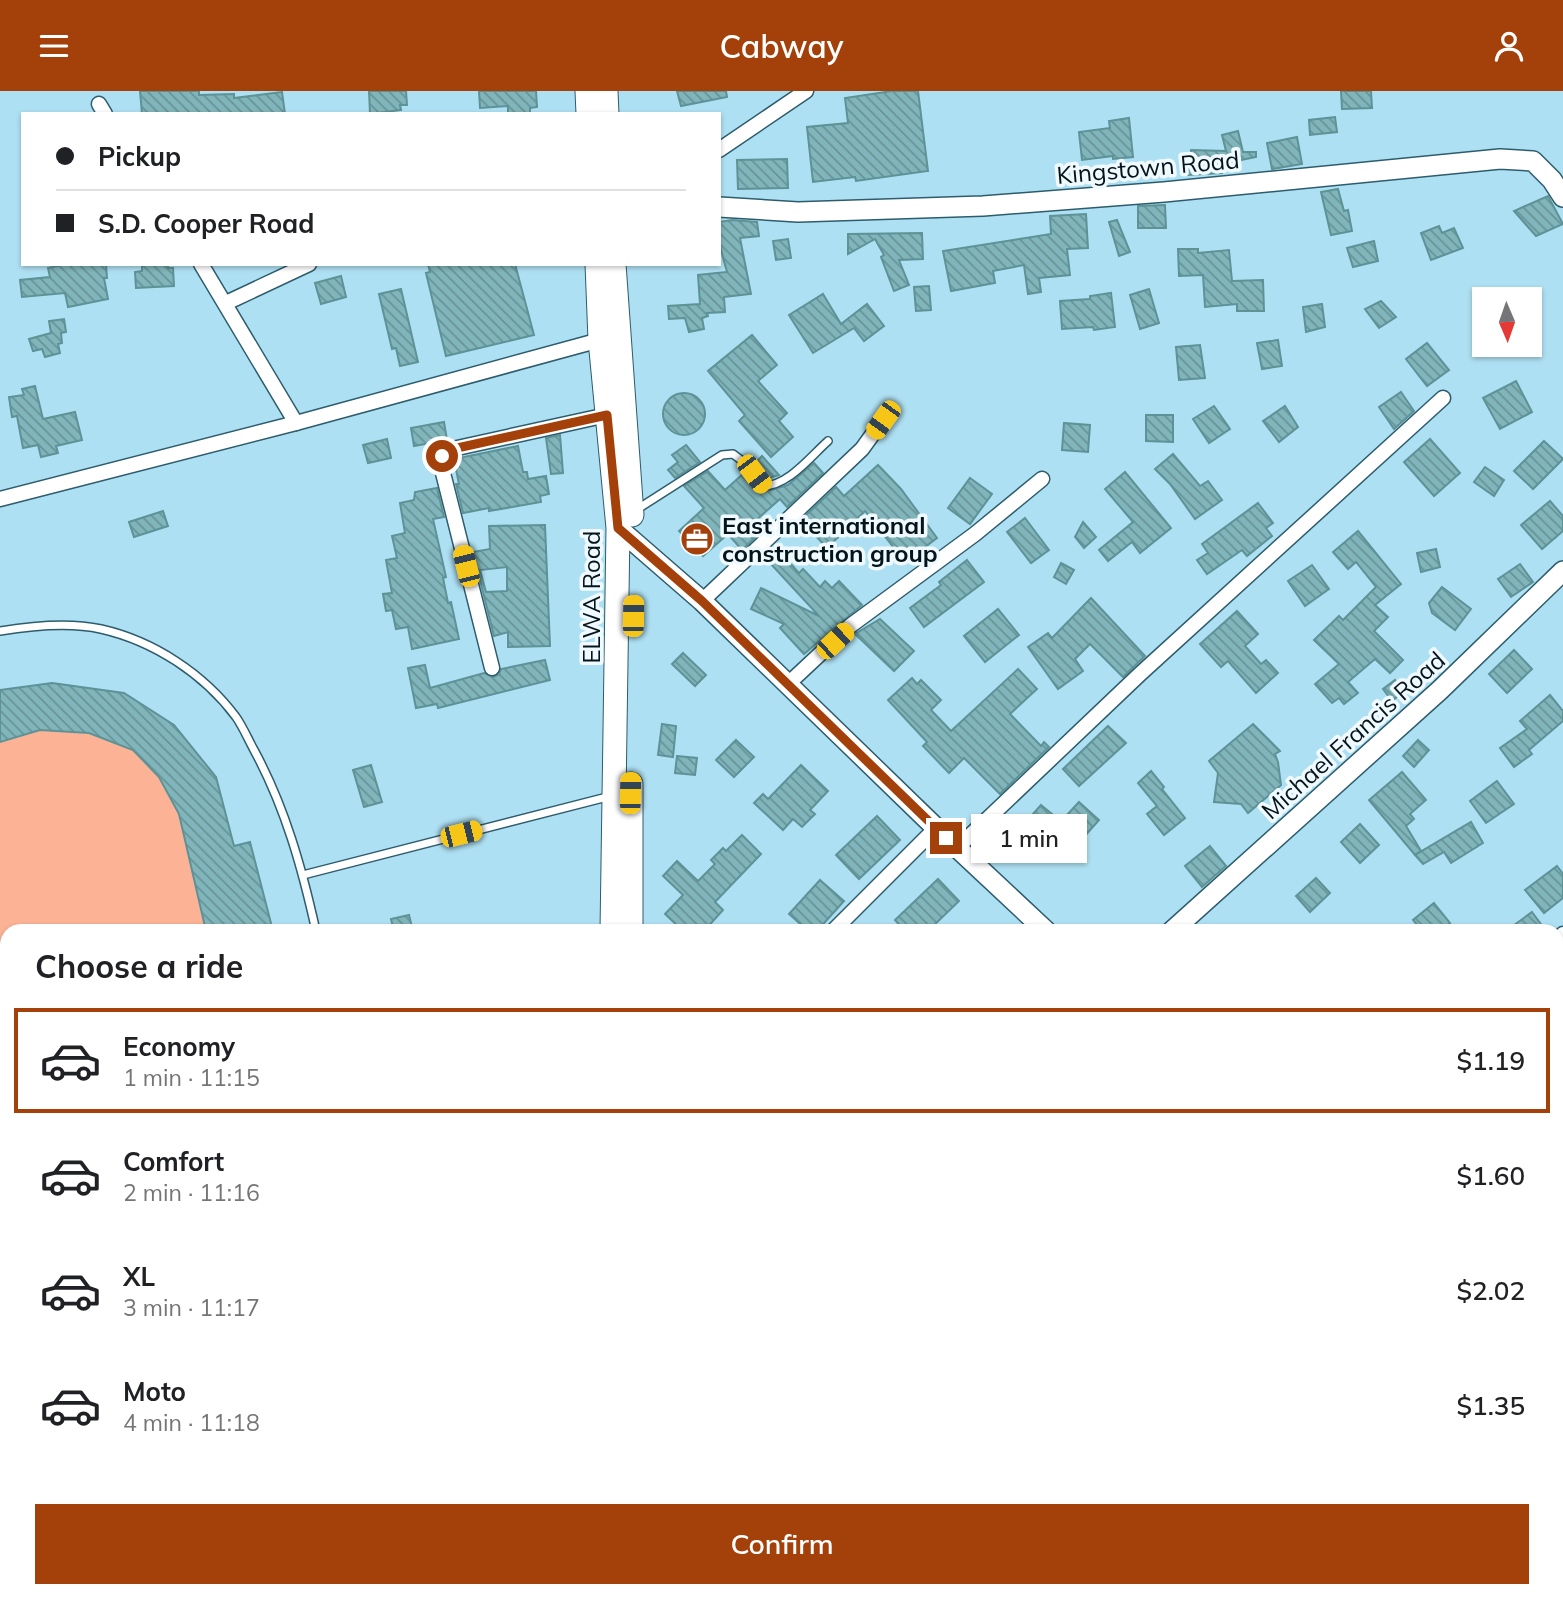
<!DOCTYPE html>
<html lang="en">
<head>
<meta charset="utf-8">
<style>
	:root { --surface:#fff; --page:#f6f6f6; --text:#202124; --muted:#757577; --line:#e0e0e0; --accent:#a4400a }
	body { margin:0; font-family:Mulish,sans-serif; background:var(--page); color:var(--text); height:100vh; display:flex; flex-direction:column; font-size:26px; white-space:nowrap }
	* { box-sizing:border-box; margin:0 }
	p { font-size:23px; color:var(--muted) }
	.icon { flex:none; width:38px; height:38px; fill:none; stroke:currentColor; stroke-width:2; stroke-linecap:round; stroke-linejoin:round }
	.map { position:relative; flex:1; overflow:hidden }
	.panel { position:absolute; left:0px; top:833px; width:1564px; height:674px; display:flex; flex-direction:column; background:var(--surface); border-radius:21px 21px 0 0; box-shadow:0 2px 5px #0004 }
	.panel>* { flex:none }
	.top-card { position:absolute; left:21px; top:21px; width:700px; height:154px; border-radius:0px; box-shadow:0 2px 5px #0004; display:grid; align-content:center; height:154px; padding:0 35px; background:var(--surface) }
	.needle { width:46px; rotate:178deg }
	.buttons { position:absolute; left:1472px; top:196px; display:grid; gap:14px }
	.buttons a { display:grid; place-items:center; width:70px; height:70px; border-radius:0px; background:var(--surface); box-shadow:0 2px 5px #0004; font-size:35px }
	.end { position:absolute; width:32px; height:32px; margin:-16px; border:9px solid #a4400a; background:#fff; box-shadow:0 0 0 4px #fff }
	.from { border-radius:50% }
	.bubble { position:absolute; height:49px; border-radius:0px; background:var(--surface); box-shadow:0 2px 5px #0004; font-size:23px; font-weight:600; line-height:49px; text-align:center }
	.car { position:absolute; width:21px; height:42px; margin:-21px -10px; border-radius:9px; box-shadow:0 0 5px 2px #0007; background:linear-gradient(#f5c518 24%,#345 0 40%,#f5c518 0 76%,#345 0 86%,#f5c518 0) }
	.top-card b { display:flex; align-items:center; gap:24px; height:66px; font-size:26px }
	.top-card b+b { border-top:2px solid var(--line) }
	.top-card i { width:18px; height:18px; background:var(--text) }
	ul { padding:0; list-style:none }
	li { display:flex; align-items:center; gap:21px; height:105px; margin:0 14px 10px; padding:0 21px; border:4px solid transparent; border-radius:0px }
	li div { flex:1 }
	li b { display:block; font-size:26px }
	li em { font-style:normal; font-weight:600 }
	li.on { border-color:var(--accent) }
	li>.icon { width:63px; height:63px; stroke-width:1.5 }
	h2 { padding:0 35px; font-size:32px; line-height:84px }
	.primary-button { display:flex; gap:14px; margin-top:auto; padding:14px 35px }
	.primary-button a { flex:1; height:80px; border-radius:0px; background:var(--accent); color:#fff; font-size:28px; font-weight:600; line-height:80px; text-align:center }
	header { display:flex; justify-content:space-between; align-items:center; height:91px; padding:0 35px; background:var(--accent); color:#fff; font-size:32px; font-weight:600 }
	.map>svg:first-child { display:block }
</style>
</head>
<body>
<header><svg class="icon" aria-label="menu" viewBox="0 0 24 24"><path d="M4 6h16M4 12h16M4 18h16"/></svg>Cabway<svg class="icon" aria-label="person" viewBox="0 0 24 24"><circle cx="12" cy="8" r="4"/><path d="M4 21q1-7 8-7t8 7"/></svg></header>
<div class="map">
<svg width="1563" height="1506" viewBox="0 0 1563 1506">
	<defs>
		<pattern id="building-back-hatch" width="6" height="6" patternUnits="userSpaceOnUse" patternTransform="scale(1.75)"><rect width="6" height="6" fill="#80b6bb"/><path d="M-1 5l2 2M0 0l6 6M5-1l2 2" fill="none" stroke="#679397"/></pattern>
	</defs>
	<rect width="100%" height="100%" fill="#aee0f3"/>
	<!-- green -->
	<path fill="#fcb395" d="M52 592 124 602 174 634 216 686 234 755 250 751 273 840H7V1098L0 1092V600Z"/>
	<!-- building -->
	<g fill="url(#building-back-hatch)" stroke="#5d9297" stroke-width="2" fill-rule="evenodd">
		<path d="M140 0H199V4L234 3V7L282 1 285 23H142Z"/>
		<path d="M369 0H406L407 14H400L401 19 370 23Z"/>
		<path d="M479 0H536L537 16 530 17V23H508V15L480 17Z"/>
		<path d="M677 0H726L727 6 681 15Z"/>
		<path d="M892 0H918L928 80 856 90 855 86 813 91 807 36 848 32 845 7Z"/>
		<path d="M1341 0H1371L1372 17 1342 18Z"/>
		<path d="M1335 26 1337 41 1310 44 1309 29Z"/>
		<path d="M1129 27 1133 66 1113 68V65L1082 69 1079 41 1110 37 1109 30Z"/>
		<path d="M1238 40 1243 61H1256V66L1222 73V82L1188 84 1191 59 1226 60 1222 44Z"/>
		<path d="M1297 46 1302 73 1272 78 1267 52Z"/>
		<path d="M787 68 788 97 738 98 737 69Z"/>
		<path d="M1338 98 1344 120 1348 119 1352 140 1331 144 1321 101Z"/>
		<path d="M1548 105 1563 133 1536 145 1514 120Z"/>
		<path d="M1165 114 1166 137H1138V115Z"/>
		<path d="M1086 123 1088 157 1067 158 1070 184 1039 187 1041 201 1028 203 1024 174 993 180 995 192 951 200 943 160 1051 143 1050 125Z"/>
		<path d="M732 129 757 131 759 145 740 147 751 203 724 206 725 221 707 222 708 225 702 227 704 238 689 241 685 227 669 228 668 215 700 213 698 184 727 181 719 152V131Z"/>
		<path d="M1117 129 1130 161 1119 165 1109 131Z"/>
		<path d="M1439 135 1442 142 1454 137 1463 157 1431 169 1421 142Z"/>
		<path d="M922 142 923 168 899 169 909 194 894 200 881 166 884 164 875 148 848 163V143Z"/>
		<path d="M788 148 791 167 776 169 773 150Z"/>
		<path d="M1374 150 1378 170 1353 176 1347 157Z"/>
		<path d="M1178 158H1198V162L1229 159 1232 190 1263 189 1264 220H1237V213L1205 216 1203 184 1179 185Z"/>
		<path d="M66 173H106L107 187H104L108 208 68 216 65 202 22 206 20 189 50 186 48 177Z"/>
		<path d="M142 173H168V177H173L174 195 136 197 135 181 142 180Z"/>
		<path d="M428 173H515L534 244 446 265 426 182 430 181Z"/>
		<path d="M341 185 346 206 321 213 315 192Z"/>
		<path d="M929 195 931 219 916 220 914 196Z"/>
		<path d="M401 198 418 271 400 275 396 257 392 258 379 203Z"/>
		<path d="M1149 198 1159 232 1140 238 1130 204Z"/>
		<path d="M1111 202 1115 236 1094 239 1093 236 1062 238 1060 210 1090 208V205Z"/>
		<path d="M823 203 841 233 867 213 884 235 864 250 854 237 813 262 789 224Z"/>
		<path d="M1381 210 1396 226 1379 237 1365 218Z"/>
		<path d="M1322 213 1325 236 1306 241 1303 216Z"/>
		<path d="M64 228 66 241 61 242 62 252 58 253 60 262 45 266 42 258 33 260 29 248 51 242 49 230Z"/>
		<path d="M752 244 777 274 758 290 787 322 779 330 793 346 771 366 739 330 745 324 708 280Z"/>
		<path d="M1278 249 1282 275 1262 278 1257 252Z"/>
		<path d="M1427 252 1449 279 1427 295 1406 268Z"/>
		<path d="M1200 254 1205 287 1179 289 1176 256Z"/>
		<path d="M1516 290 1532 321 1500 338 1483 307Z"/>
		<path d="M35 295 43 328 75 321 82 349 56 355 58 362 41 366 38 354 23 357 17 325 12 326 9 306 24 304 22 298Z"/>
		<path d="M1401 301 1414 320 1394 338 1379 316Z"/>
		<circle cx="684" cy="323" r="21"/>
		<path d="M1214 315 1230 338 1209 352 1193 328Z"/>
		<path d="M1285 315 1298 336 1279 351 1263 330Z"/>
		<path d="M1146 324H1173V351L1146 350Z"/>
		<path d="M444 331 447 349 414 355 411 337Z"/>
		<path d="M1064 332 1090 334 1088 361 1062 359Z"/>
		<path d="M560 344 563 382 551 383 546 347Z"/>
		<path d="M387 348 391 367 368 372 363 354Z"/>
		<path d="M1430 348 1460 382 1434 405 1404 371Z"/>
		<path d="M1544 350 1563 368 1533 398 1514 380Z"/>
		<path d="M686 354 700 371 675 387 668 379 678 371 672 364Z"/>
		<path d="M518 355 523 381H527L528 388 546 385 549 403 540 405 541 411 489 420V417L463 422 456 393H459L454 368Z"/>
		<path d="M1173 363 1200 395 1208 390 1222 409 1195 428 1170 393 1155 378Z"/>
		<path d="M762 365 779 384 766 388 754 373Z"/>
		<path d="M814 372 823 382 787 416 780 408 754 431 762 440 742 459 728 443 703 465 679 440 704 417 684 395 708 380 725 399 745 381 758 399 764 401 788 394Z"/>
		<path d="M878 374 901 398 937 447 905 471 865 420 827 457 801 429 836 396 844 405Z"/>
		<path d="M1485 376 1504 389 1494 405 1474 391Z"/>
		<path d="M1125 381 1171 437 1140 462 1132 451 1108 470 1099 459 1133 431 1105 398Z"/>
		<path d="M970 387 992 403 970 433 948 417Z"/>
		<path d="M437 397 444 426 433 428 446 486 443 487 448 512 451 511 459 548 412 558 408 536 396 538 392 519 386 520 383 503 392 502 386 469 397 467 392 445 405 442 400 412 414 409 415 401Z"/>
		<path d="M1550 410 1563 425V440L1542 458 1521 434Z"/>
		<path d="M1258 412 1273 432 1266 437 1272 445 1247 465 1242 459 1207 483 1197 469 1208 462 1202 453Z"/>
		<path d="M163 420 168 435 134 446 129 431Z"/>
		<path d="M1025 427 1049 459 1031 472 1007 441Z"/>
		<path d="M1083 431 1096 446 1084 457 1075 446Z"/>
		<path d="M545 434 550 555 508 556V541L494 545 473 461 490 458 489 435ZM507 476V500L486 501 480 479Z"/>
		<path d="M1358 440 1401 493 1375 514 1388 526 1374 540 1403 569 1390 582 1375 568 1348 591 1358 602 1344 613 1339 607 1332 612 1315 593 1339 573 1314 549 1339 525 1343 529 1376 496 1356 471 1348 478 1333 461Z"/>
		<path d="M1436 458 1440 476 1421 481 1417 462Z"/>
		<path d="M781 462 799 482 803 478 820 496 825 490 832 497 839 490 862 514 804 563 780 537 784 533 751 518 761 497 819 525 770 472Z"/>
		<path d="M967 469 984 491 924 536 910 517 941 494 939 491Z"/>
		<path d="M1061 472 1074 479 1066 493 1054 486Z"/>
		<path d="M1520 473 1533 491 1511 506 1498 488Z"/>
		<path d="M1312 474 1329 498 1305 515 1288 490Z"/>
		<path d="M1442 496 1471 518 1455 539 1432 522 1429 512Z"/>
		<path d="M1091 507 1145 565 1123 586 1090 553 1075 568 1083 580 1058 598 1028 556 1048 542 1052 547Z"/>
		<path d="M998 518 1019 544 985 571 964 545Z"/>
		<path d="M1237 520 1258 543 1245 555 1261 573 1266 569 1278 582 1256 602 1228 570 1221 576 1200 553Z"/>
		<path d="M880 528 914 560 894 580 855 543Z"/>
		<path d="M1514 559 1532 578 1507 602 1489 583Z"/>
		<path d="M683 562 706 584 695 595 672 573Z"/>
		<path d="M545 569 550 589 438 617 437 613 416 617 408 577 425 574 430 597 484 582 494 586 499 583 501 578Z"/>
		<path d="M1018 578 1037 598 1010 623 1041 655 1044 651 1049 656 1000 703 964 667 949 682 923 655 927 651 888 609 912 587 917 593 921 589 941 609 931 619 951 640Z"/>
		<path d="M1395 589 1404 600 1392 610 1383 598Z"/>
		<path d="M52 592 124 602 174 634 216 686 234 755 250 751 273 840H206L179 723 159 686 133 659 89 642 40 639 0 651V599Z"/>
		<path d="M1550 604 1563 620V630L1529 659 1532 663 1514 676 1500 657 1527 638 1520 630Z"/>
		<path d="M662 633 676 635 673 666 658 664Z"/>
		<path d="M1253 633 1280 660 1275 663 1278 671 1281 694 1248 722 1241 713 1214 711 1218 682 1209 670Z"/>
		<path d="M1108 635 1126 652 1079 695 1063 678Z"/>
		<path d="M736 649 754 666 734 686 716 669Z"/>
		<path d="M1418 649 1429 659 1414 676 1403 665Z"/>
		<path d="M677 665 697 667 695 684 675 682Z"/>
		<path d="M371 674 382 711 364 716 353 679Z"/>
		<path d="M801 674 828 700 810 719 815 723 802 736 793 728 783 739 754 712 763 703 768 708Z"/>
		<path d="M1151 680 1164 696 1162 698 1185 727 1164 744 1147 723 1157 715 1138 692Z"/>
		<path d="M1402 681 1426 709 1410 723 1414 728 1406 735 1421 760 1415 764 1369 709Z"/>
		<path d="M1497 690 1514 713 1486 732 1470 710Z"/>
		<path d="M1079 711 1099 729 1074 757 1053 739Z"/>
		<path d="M1041 714 1057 727 1040 746 1025 732Z"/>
		<path d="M877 725 900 749 859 788 836 764Z"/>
		<path d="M1471 731 1483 752 1451 772 1444 761 1423 773 1415 764Z"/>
		<path d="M1360 733 1379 754 1360 772 1341 751Z"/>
		<path d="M742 744 761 763 715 811 723 819 704 840H683L665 823 683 804 663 785 677 770 698 790 715 773 711 769 723 757 726 760Z"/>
		<path d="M1210 755 1226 775 1202 796 1185 775Z"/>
		<path d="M1557 775 1563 783V807L1544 822 1525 799Z"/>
		<path d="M1316 787 1330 802 1310 821 1296 805Z"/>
		<path d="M938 788 959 810 928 840H905L895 829Z"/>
		<path d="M820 789 844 810 817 840H808L789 823Z"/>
		<path d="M1434 812 1450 832 1440 840H1422L1413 829Z"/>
		<path d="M1532 821 1546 840H1506Z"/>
		<path d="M409 824 413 840H394L391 828Z"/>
	</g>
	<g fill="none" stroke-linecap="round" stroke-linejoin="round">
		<defs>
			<g id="lane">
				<path d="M636 419 722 364 733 363 745 372 763 395C788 395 810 366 828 350"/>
				<path d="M0 540C30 535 70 531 101 538 154 550 204 583 236 626 243 636 248 648 254 659 285 716 302 777 316 840"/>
				<path d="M303 784 611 705"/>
				<path d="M0 1159 7 1161"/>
			</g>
			<g id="street">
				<path d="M99 13 105 23"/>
				<path d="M719 59 806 0"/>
				<path d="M201 173 296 332"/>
				<path d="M226 212 309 173"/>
				<path d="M0 408 296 332 600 249"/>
				<path d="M702 510 862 358 883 329"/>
				<path d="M492 577 441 374 442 365 448 359 607 324"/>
				<path d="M788 593 850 535 975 443 1042 388"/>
				<path d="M957 757 1140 583 1443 307"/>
				<path d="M833 840 936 737"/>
				<path d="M1558 848 1563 843"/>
				<path d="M1558 1279 1563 1273"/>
				<path d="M413 1506 449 1500"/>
				<path d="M823 1506 834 1500"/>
				<path d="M1377 1506 1391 1500"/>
			</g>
			<g id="secondary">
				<path d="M719 116 798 121 983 115 1164 101 1500 68 1533 70 1552 89 1563 106"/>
				<path d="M618 437 702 510 936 737 1046 840"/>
				<path d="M1172 840 1440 599 1563 480"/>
				<path d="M1558 1318 1563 1323"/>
			</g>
			<g id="primary">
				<path d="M587 0 588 23"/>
				<path d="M606 0 607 23"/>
				<path d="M597 173 600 249 618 437 612 840"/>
				<path d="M614 173 632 424"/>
				<path d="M631 693V840"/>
				<path d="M609 1506V1500"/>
				<path d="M632 1506V1500"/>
			</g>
		</defs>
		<!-- lane casing -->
		<use href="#lane" stroke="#2d5c6c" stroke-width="10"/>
		<!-- street casing -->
		<use href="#street" stroke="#2d5c6c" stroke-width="17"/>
		<!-- secondary casing -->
		<use href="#secondary" stroke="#2d5c6c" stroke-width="22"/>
		<!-- primary casing -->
		<use href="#primary" stroke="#2d5c6c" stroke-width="25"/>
		<!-- lane -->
		<use href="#lane" stroke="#fff" stroke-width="7"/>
		<!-- street -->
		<use href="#street" stroke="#fff" stroke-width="14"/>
		<!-- secondary -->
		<use href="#secondary" stroke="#fff" stroke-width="19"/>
		<!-- primary -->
		<use href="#primary" stroke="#fff" stroke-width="23"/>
	</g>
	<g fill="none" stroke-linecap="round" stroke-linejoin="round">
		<!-- route -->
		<path stroke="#a4400a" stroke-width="9" d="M442 365 448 359 607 324 618 437 702 510 946 747"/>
	</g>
	<!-- icons -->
	<defs>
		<symbol id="office-disc" viewBox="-11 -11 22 22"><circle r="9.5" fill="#a4400a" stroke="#f0fafe"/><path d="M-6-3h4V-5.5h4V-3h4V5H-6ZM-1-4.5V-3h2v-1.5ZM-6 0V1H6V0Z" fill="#fff"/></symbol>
	</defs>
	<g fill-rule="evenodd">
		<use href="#office-disc" x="678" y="429" width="38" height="38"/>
	</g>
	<g text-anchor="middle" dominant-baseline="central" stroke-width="7" stroke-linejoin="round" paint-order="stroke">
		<!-- street labels -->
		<g font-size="24" fill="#03141b" stroke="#f0fafe">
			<text transform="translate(1148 76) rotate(-5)">Kingstown Road</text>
			<text transform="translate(591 506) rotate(-90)">ELWA Road</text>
			<text transform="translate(1353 644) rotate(-42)">Michael Francis Road</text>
		</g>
		<!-- poi labels -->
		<g font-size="24" font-weight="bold" fill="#03141b" stroke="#f0fafe" text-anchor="start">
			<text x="722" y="434">East international<tspan x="722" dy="28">construction group</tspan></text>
		</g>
	</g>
</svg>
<div class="buttons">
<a><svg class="needle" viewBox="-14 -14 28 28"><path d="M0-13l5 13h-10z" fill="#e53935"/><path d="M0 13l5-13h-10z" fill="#757577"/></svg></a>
</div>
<i class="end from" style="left:442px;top:365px"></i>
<i class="end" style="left:946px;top:747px"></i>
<div class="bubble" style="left:971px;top:723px;width:116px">1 min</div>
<i class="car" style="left:883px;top:329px;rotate:216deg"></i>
<i class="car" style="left:754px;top:383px;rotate:143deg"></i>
<i class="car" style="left:466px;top:475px;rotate:346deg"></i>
<i class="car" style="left:633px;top:525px;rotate:1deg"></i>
<i class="car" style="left:835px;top:550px;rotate:47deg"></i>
<i class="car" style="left:630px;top:702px;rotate:1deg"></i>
<i class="car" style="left:461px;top:743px;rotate:76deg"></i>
<div class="top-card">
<b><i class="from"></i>Pickup</b>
<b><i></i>S.D. Cooper Road</b>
</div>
<section class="panel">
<h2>Choose a ride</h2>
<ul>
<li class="on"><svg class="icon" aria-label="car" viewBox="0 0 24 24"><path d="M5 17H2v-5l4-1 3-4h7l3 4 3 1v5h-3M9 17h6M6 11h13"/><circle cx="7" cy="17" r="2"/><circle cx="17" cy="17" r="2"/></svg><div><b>Economy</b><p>1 min · 11:15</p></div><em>$1.19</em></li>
<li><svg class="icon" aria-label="car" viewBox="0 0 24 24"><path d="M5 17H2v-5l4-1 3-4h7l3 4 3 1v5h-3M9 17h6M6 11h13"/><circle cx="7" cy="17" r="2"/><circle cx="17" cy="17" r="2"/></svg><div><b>Comfort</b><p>2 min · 11:16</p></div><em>$1.60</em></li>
<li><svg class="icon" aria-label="car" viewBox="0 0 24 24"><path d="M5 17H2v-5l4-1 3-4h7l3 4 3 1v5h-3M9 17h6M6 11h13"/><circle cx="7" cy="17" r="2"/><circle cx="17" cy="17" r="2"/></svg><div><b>XL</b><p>3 min · 11:17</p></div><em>$2.02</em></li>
<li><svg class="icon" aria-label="car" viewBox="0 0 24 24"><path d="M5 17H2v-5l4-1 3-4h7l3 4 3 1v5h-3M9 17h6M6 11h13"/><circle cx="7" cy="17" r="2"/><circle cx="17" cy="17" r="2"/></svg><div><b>Moto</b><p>4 min · 11:18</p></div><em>$1.35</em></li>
</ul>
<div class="primary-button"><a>Confirm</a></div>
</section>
</div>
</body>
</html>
